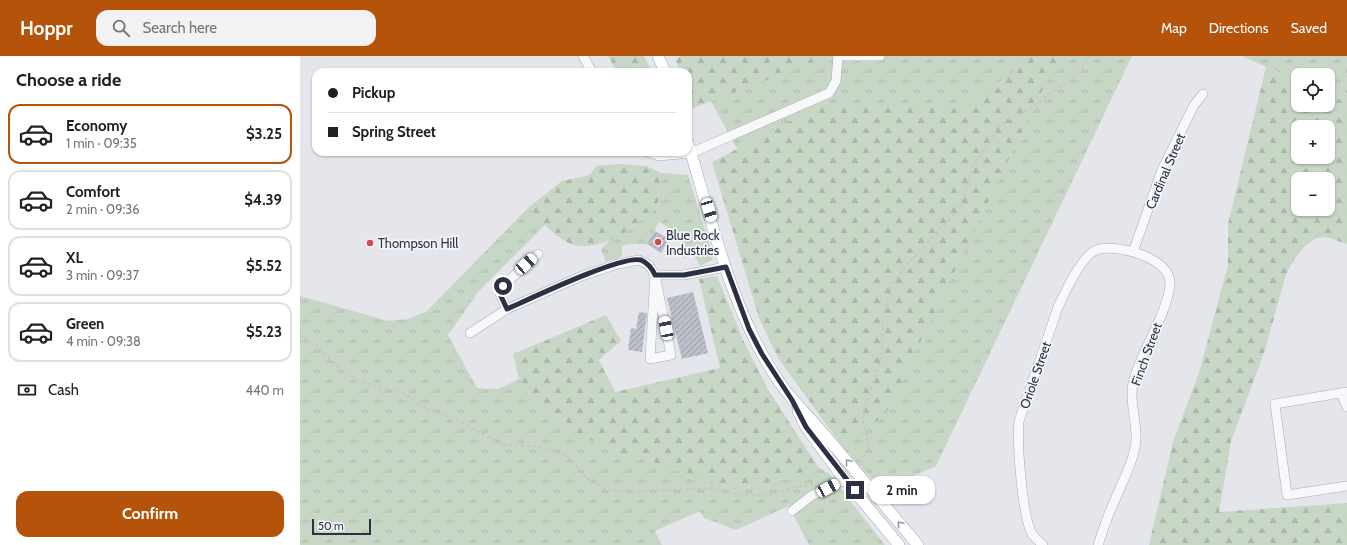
<!DOCTYPE html>
<html lang="en">
<head>
<meta charset="utf-8">
<style>
	:root { --surface:#fff; --page:#f2f2f2; --text:#202124; --muted:#757577; --line:#e0e0e0; --accent:#b45309 }
	body { margin:0; font-family:Cabin,sans-serif; background:var(--page); color:var(--text); height:100vh; display:flex; flex-direction:column; font-size:15px; white-space:nowrap }
	* { box-sizing:border-box; margin:0 }
	p { font-size:13px; color:var(--muted) }
	.icon { flex:none; width:22px; height:22px; fill:none; stroke:currentColor; stroke-width:2; stroke-linecap:round; stroke-linejoin:round }
	.map { position:relative; flex:1; overflow:hidden }
	.details { display:flex; flex-direction:column; background:var(--surface); width:300px }
	.details>* { flex:none }
	.banner { position:absolute; left:12px; top:12px; width:380px; height:88px; border-radius:12px; box-shadow:0 1px 3px #0004; display:grid; align-content:center; height:88px; padding:0 16px; background:var(--surface) }
	.tools { position:absolute; left:991px; top:12px; display:grid; gap:8px }
	.tools a { display:grid; place-items:center; width:44px; height:44px; border-radius:8px; background:var(--surface); box-shadow:0 1px 3px #0004; font-size:20px }
	.scale { position:absolute; left:12px; bottom:10px; width:59px; box-sizing:border-box; padding-left:4px; border:2px solid #2b3144; border-top:0; font-size:11px; line-height:14px; white-space:nowrap; color:#2b3144; -webkit-text-stroke:3px #f4f5f9; paint-order:stroke }
	.end { position:absolute; width:18px; height:18px; margin:-9px; border:5px solid #2b3144; background:#fff; box-shadow:0 0 0 2px #fff }
	.from { border-radius:50% }
	.bubble { position:absolute; height:28px; border-radius:12px; background:var(--surface); box-shadow:0 1px 3px #0004; font-size:13px; font-weight:700; line-height:28px; text-align:center }
	.car { position:absolute; width:12px; height:24px; margin:-12px -6px; border-radius:5px; box-shadow:0 0 3px 1px #0007; background:linear-gradient(#fff 24%,#345 0 40%,#fff 0 76%,#345 0 86%,#fff 0) }
	.banner b { display:flex; align-items:center; gap:14px; height:38px; font-size:15px }
	.banner b+b { border-top:1px solid var(--line) }
	.banner i { width:10px; height:10px; background:var(--text) }
	ul { padding:0; list-style:none }
	li { display:flex; align-items:center; gap:12px; height:60px; margin:0 8px 6px; padding:0 8px; border:2px solid var(--line); border-radius:12px }
	li div { flex:1 }
	li b { display:block; font-size:15px }
	li em { font-style:normal; font-weight:700 }
	li.current { border-color:var(--accent) }
	li>.icon { width:36px; height:36px; stroke-width:1.5 }
	h2 { padding:0 16px; font-size:18px; line-height:48px }
	.pay { display:flex; align-items:center; gap:10px; height:44px; padding:0 16px; font-size:15px }
	.pay p { margin-inline-start:auto }
	.button { display:flex; gap:8px; margin-top:auto; padding:8px 16px }
	.button a { flex:1; height:46px; border-radius:12px; background:var(--accent); color:#fff; font-size:16px; font-weight:700; line-height:46px; text-align:center }
	header { display:flex; align-items:center; gap:24px; box-sizing:border-box; height:56px; padding:0 20px; background:var(--accent); color:#fff }
	header strong { font-size:19px }
	nav { display:flex; gap:22px; margin-inline-start:auto; font-size:14px }
	.search { width:280px; height:36px; background:var(--page); display:flex; align-items:center; gap:10px; box-sizing:border-box; padding:0 14px; border-radius:12px; color:var(--muted); font-size:15px }
	main { display:flex; flex:1; min-height:0 }
	.map>svg:first-child { display:block }
</style>
</head>
<body>
<header>
<strong>Hoppr</strong>
<div class="search"><svg class="icon" aria-label="search" viewBox="0 0 24 24"><circle cx="10" cy="10" r="6"/><path d="M15 15l6 6"/></svg>Search here</div>
<nav><a>Map</a><a>Directions</a><a>Saved</a></nav>
</header>
<main>
<section class="details">
<h2>Choose a ride</h2>
<ul>
<li class="current"><svg class="icon" aria-label="car" viewBox="0 0 24 24"><path d="M5 17H2v-5l4-1 3-4h7l3 4 3 1v5h-3M9 17h6M6 11h13"/><circle cx="7" cy="17" r="2"/><circle cx="17" cy="17" r="2"/></svg><div><b>Economy</b><p>1 min · 09:35</p></div><em>$3.25</em></li>
<li><svg class="icon" aria-label="car" viewBox="0 0 24 24"><path d="M5 17H2v-5l4-1 3-4h7l3 4 3 1v5h-3M9 17h6M6 11h13"/><circle cx="7" cy="17" r="2"/><circle cx="17" cy="17" r="2"/></svg><div><b>Comfort</b><p>2 min · 09:36</p></div><em>$4.39</em></li>
<li><svg class="icon" aria-label="car" viewBox="0 0 24 24"><path d="M5 17H2v-5l4-1 3-4h7l3 4 3 1v5h-3M9 17h6M6 11h13"/><circle cx="7" cy="17" r="2"/><circle cx="17" cy="17" r="2"/></svg><div><b>XL</b><p>3 min · 09:37</p></div><em>$5.52</em></li>
<li><svg class="icon" aria-label="car" viewBox="0 0 24 24"><path d="M5 17H2v-5l4-1 3-4h7l3 4 3 1v5h-3M9 17h6M6 11h13"/><circle cx="7" cy="17" r="2"/><circle cx="17" cy="17" r="2"/></svg><div><b>Green</b><p>4 min · 09:38</p></div><em>$5.23</em></li>
</ul>
<div class="pay"><svg class="icon" aria-label="cash" viewBox="0 0 24 24"><path d="M3 7h18v10H3z"/><circle cx="12" cy="12" r="2"/></svg>Cash<p>440 m</p></div>
<div class="button"><a>Confirm</a></div>
</section>
<div class="map">
<svg width="1047" height="489" viewBox="0 0 1047 489">
	<defs>
		<pattern id="grass-tufts" width="24" height="20" patternUnits="userSpaceOnUse"><rect width="24" height="20" fill="#c7d6c5"/><path d="M3 7l-1-3M5 7V3M7 7l1-3M15 17l-1-3M17 17v-4M19 17l1-3" fill="none" stroke="#abb8aa"/></pattern>
		<pattern id="forest-firs" width="22" height="20" patternUnits="userSpaceOnUse"><rect width="22" height="20" fill="#c7d6c5"/><path d="M5 1l3.5 6h-7zM16 11l3.5 6h-7z" fill="#abb8aa"/></pattern>
		<pattern id="building-hatch" width="6" height="6" patternUnits="userSpaceOnUse"><rect width="6" height="6" fill="#bbbfc9"/><path d="M-1 1l2-2M0 6l6-6M5 7l2-2" fill="none" stroke="#989ca5"/></pattern>
	</defs>
	<rect width="100%" height="100%" fill="#e4e6ec"/>
	<!-- grass -->
	<g fill="url(#grass-tufts)">
		<path d="M386 0H832L636 410 581 434 539 386 584 360Z"/>
		<path d="M942 0H1047V47L1028 38V19H998V25Z"/>
		<path d="M361 117 388 119 413 199 412 204 400 210 396 202 393 199 384 202C382 181 377 176 359 166L347 188H329L322 190V200L316 203 306 206 301 193 309 185 333 171 358 150Z"/>
		<path d="M228 152 245 169 179 235 148 279 177 332 198 333 219 323 253 365 401 422 438 434 483 423 518 411 529 418 585 489H509L489 450 436 474 404 462 400 455 355 475 362 489H0V240L88 265 108 263 127 255Z"/>
	</g>
	<!-- forest -->
	<g fill="url(#forest-firs)" fill-rule="evenodd">
		<path d="M308 0H344L352 16H317Z"/>
		<path d="M380 0H514V6L391 53 388 42V16H380L376 5Z"/>
		<path d="M725 0H759L584 361 539 386 478 302 459 262 412 106 523 48 663 53 719 11Z"/>
		<path d="M966 11 998 25V49H1028V38L1047 47V188L1026 181 1016 182 1006 189 995 202 986 218 965 294 931 385 919 456 1047 447V489H849L873 386 899 317 928 209V168ZM998 71H1028V101H998ZM998 123H1028V153H998Z"/>
		<path d="M319 108 346 110 361 117 358 150C336 169 306 196 274 189 259 185 239 163 228 152L262 125 290 119 296 110Z"/>
		<path d="M417 220 444 286 468 333 518 411 483 423 438 434 314 395 253 365 219 323 213 298 306 259 321 285 299 304 315 336 420 312 399 223Z"/>
	</g>
	<!-- building -->
	<g fill="url(#building-hatch)">
		<path d="M355 175 369 183 361 197 347 188Z"/>
		<path d="M393 236 408 297 382 303 367 242Z"/>
		<path d="M339 256 347 257 342 296 328 294 331 272 336 273Z"/>
	</g>
	<g fill="none" stroke-linecap="round" stroke-linejoin="round">
		<defs>
			<g id="minor">
				<path d="M283 0 292 16"/>
				<path d="M539 0H580"/>
				<path d="M347 96 359 100 391 97 529 37 536 25 538 0"/>
				<path d="M833 196 862 114 894 49 903 38"/>
				<path d="M207 253 200 238 203 230 238 198"/>
				<path d="M170 277 207 253 282 220 318 208 339 204 349 209 355 219 371 299 350 303 355 219H384L426 211"/>
				<path d="M1047 336 975 348 987 439 1047 430"/>
				<path d="M1041 337 1047 351"/>
				<path d="M492 455 511 440 545 423"/>
				<path d="M743 489C740 486 735 482 732 478 722 459 717 388 719 365L758 251C764 238 782 199 796 194 813 187 872 201 870 228 867 260 841 294 833 327 829 346 837 365 836 384 834 405 823 424 815 444 808 458 803 474 798 489"/>
			</g>
			<g id="major">
				<path d="M358 0 365 16"/>
				<path d="M388 87C412 166 433 260 480 327 492 345 508 359 522 376 554 413 586 451 618 489"/>
				<path d="M498 355 506 371 541 419 599 489"/>
			</g>
		</defs>
		<!-- minor casing -->
		<use href="#minor" stroke="#a9acb6" stroke-width="10"/>
		<!-- major casing -->
		<use href="#major" stroke="#a3a9b8" stroke-width="12"/>
		<!-- path -->
		<g stroke="#c2c4cb" stroke-width="1.5" stroke-dasharray="3 3" stroke-linecap="butt">
			<path d="M0 279 17 290 38 311 51 320 65 327 105 338 133 356 155 363 203 389 233 390 259 396 270 402 285 421 308 434 330 436 412 432 436 438 452 439 471 438 490 432 516 428"/>
			<path d="M559 405 568 397 569 389 563 367 564 355 579 309 582 293 583 260 593 227 606 209 659 153 674 108 700 70 707 64 732 51 774 21 785 9 789 0"/>
		</g>
		<!-- minor -->
		<use href="#minor" stroke="#f7f8fa" stroke-width="9"/>
		<!-- major -->
		<use href="#major" stroke="#fff" stroke-width="11"/>
	</g>
	<!-- one-way arrows -->
	<defs><path id="oneway-chevron" d="M-2-3.5L2.5 0L-2 3.5" fill="none" stroke-width="1.6" stroke-linecap="round" stroke-linejoin="round"/></defs>
	<g stroke="#9598a2">
		<use href="#oneway-chevron" transform="translate(548 406) rotate(-130)"/>
		<use href="#oneway-chevron" transform="translate(600 468) rotate(-130)"/>
	</g>
	<g fill="none" stroke-linecap="round" stroke-linejoin="round">
		<!-- route -->
		<path stroke="#2b3144" stroke-width="5" d="M203 230 200 238 207 253C230 243 321 199 341 204 348 207 352 212 355 219H384L426 211 449 273 462 298 492 344 506 371 555 434"/>
	</g>
	<!-- markers -->
	<g fill="#cf4b4f" stroke="#f4f5f9" stroke-width="1.5">
		<circle cx="358" cy="186" r="4"/>
		<circle cx="70" cy="187" r="4"/>
	</g>
	<g text-anchor="middle" dominant-baseline="central" stroke-width="3.5" stroke-linejoin="round" paint-order="stroke">
		<!-- street labels -->
		<g font-size="13" fill="#2b3144" stroke="#f4f5f9">
			<text transform="translate(865 115) rotate(-67)">Cardinal Street</text>
			<text transform="translate(846 298) rotate(-70)">Finch Street</text>
			<text transform="translate(735 319) rotate(-71)">Oriole Street</text>
		</g>
		<!-- poi labels -->
		<g font-size="13" fill="#2b3144" stroke="#f4f5f9" text-anchor="start">
			<text x="366" y="179">Blue Rock<tspan x="366" dy="15">Industries</tspan></text>
			<text x="78" y="187">Thompson Hill</text>
		</g>
	</g>
</svg>
<div class="tools">
<a><svg class="icon" aria-label="locate" viewBox="0 0 24 24"><circle cx="12" cy="12" r="6"/><path d="M12 2v4M12 18v4M2 12h4M18 12h4"/></svg></a>
<a>+</a>
<a>−</a>
</div>
<div class="scale">50 m</div>
<i class="end from" style="left:203px;top:230px"></i>
<i class="end" style="left:555px;top:434px"></i>
<div class="bubble" style="left:569px;top:420px;width:66px">2 min</div>
<i class="car" style="left:409px;top:154px;rotate:163deg"></i>
<i class="car" style="left:226px;top:208px;rotate:48deg"></i>
<i class="car" style="left:366px;top:272px;rotate:349deg"></i>
<i class="car" style="left:528px;top:432px;rotate:62deg"></i>
<div class="banner">
<b><i class="from"></i>Pickup</b>
<b><i></i>Spring Street</b>
</div>
</div>
</main>
</body>
</html>
